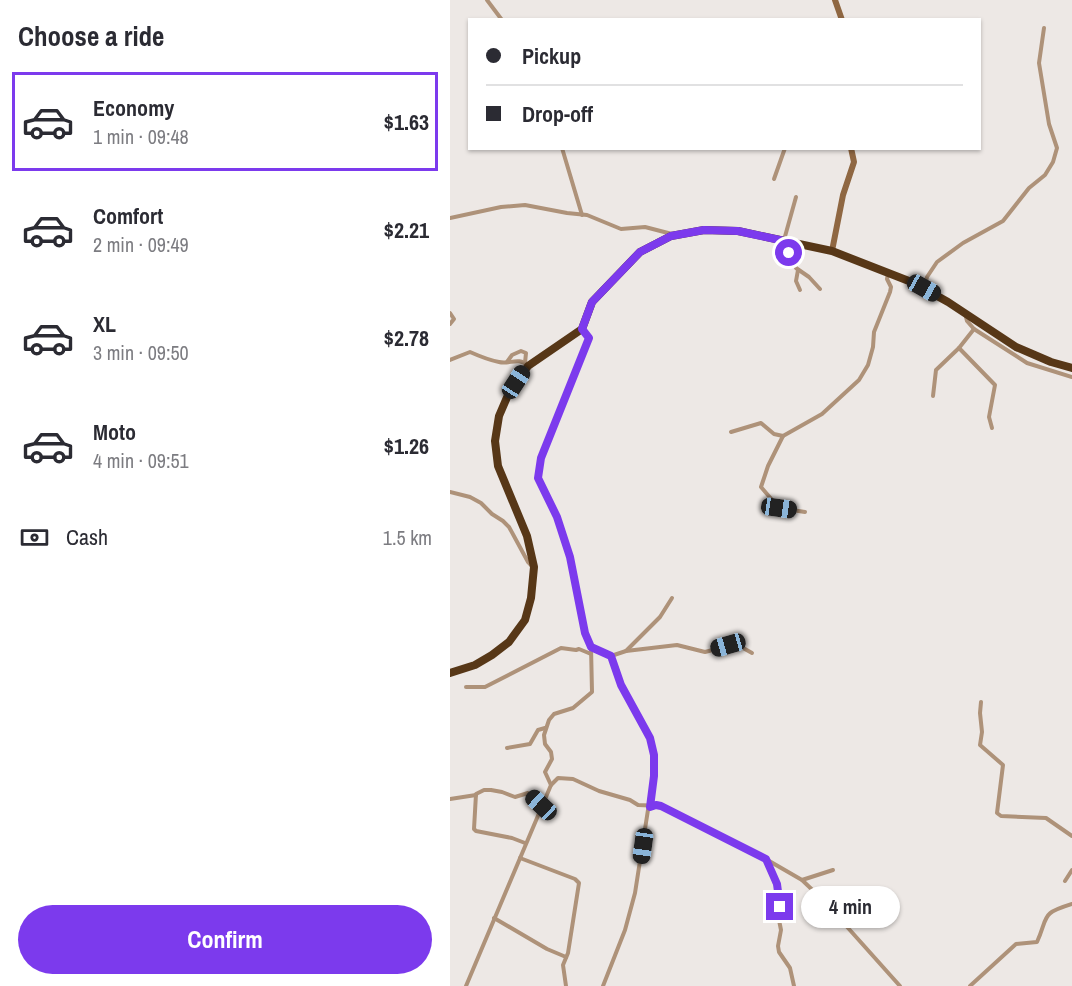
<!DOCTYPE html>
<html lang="en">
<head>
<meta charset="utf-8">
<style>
	:root { --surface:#fff; --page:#f2f2f3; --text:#2b2b33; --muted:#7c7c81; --line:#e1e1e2; --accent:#7c3aed }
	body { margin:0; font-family:"Archivo Narrow",sans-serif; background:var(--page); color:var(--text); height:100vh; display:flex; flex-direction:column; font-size:22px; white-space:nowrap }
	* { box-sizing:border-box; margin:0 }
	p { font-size:20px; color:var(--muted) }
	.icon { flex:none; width:33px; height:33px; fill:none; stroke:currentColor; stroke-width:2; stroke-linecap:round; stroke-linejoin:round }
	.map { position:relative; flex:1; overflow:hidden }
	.side { display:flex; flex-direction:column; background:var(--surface); width:450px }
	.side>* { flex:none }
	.guide { position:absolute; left:18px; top:18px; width:513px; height:132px; border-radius:0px; box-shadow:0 2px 4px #0004; display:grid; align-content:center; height:132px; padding:0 18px; background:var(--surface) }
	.end { position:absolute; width:27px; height:27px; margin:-14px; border:8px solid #7c3aed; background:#fff; box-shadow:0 0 0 3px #fff }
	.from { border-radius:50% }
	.bubble { position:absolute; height:42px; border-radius:21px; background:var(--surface); box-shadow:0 2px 4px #0004; font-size:20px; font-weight:700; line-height:42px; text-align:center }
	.car { position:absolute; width:18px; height:36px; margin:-18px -9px; border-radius:8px; box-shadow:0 0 4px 2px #0007; background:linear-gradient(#222 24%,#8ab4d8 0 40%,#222 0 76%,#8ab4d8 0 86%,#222 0) }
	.guide b { display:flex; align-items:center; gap:21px; height:57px; font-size:22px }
	.guide b+b { border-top:2px solid var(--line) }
	.guide i { width:15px; height:15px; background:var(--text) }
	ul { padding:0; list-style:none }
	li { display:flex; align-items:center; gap:18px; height:99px; margin:0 12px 9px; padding:0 6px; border:3px solid transparent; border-radius:0px }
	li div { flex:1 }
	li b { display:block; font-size:22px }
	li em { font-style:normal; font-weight:700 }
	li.active { border-color:var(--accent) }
	li>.icon { width:54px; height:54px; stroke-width:1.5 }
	h2 { padding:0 18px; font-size:27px; line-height:72px }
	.pay { display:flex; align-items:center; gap:15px; height:66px; padding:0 18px; font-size:22px }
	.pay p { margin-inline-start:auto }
	.cta { display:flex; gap:12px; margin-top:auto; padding:12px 18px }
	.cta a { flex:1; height:69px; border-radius:36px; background:var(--accent); color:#fff; font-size:24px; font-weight:700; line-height:69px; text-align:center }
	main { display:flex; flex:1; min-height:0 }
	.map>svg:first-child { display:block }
</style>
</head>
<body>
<main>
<section class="side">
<h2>Choose a ride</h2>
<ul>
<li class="active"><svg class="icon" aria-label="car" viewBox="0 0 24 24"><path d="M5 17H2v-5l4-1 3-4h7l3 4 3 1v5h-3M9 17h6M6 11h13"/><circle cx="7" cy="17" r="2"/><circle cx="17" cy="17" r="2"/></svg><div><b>Economy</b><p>1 min · 09:48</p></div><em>$1.63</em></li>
<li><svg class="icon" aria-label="car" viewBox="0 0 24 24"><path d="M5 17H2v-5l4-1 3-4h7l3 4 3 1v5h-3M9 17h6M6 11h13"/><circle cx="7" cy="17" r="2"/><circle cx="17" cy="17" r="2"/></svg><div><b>Comfort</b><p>2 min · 09:49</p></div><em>$2.21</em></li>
<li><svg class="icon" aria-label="car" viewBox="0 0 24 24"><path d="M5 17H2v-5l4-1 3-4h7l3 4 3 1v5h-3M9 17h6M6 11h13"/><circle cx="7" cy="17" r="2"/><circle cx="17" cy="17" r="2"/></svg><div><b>XL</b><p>3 min · 09:50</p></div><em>$2.78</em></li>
<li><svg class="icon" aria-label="car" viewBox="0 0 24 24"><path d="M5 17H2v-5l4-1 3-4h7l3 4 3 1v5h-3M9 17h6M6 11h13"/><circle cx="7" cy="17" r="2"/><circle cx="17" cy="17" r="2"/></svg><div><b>Moto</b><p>4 min · 09:51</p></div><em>$1.26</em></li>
</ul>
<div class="pay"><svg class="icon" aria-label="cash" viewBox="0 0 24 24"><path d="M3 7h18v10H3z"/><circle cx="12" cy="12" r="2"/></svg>Cash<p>1.5 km</p></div>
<div class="cta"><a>Confirm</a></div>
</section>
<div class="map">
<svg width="622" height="986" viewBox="0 0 622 986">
	<rect width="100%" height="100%" fill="#ede8e5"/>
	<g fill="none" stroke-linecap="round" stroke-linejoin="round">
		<!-- street -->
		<g stroke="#ae9279" stroke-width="4">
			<path d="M37 0 52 20"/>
			<path d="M112 148 132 215"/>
			<path d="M324 179 335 148"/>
			<path d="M0 218 51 207 75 205 117 213 137 215 171 229 195 227 222 234"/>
			<path d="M334 240 346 197"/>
			<path d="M339 243 338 250 344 257 346 268 359 277 370 289"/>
			<path d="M348 270 346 281 350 290"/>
			<path d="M474 289 477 277 487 262 513 243 553 221 579 188 595 175 603 162 607 148 599 124 589 63 594 28"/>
			<path d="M0 313 4 319 0 324"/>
			<path d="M516 317 517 321 524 329 577 363 622 377"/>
			<path d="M509 348 545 385 539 417 542 428"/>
			<path d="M0 360 20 352C29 356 38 360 49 362 60 365 68 356 78 366"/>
			<path d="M57 362 62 355 71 351 76 353 75 363"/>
			<path d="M483 396 486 370 509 348 524 329"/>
			<path d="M281 432 311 423 324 434 333 436 372 414 409 380 418 365 423 347 424 332 440 292 441 287 437 279 438 274"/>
			<path d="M333 436 318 466 311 487 329 508 355 512"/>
			<path d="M0 492 20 497 31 503 42 514 53 521 59 527 78 562 83 567"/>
			<path d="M141 647 161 656 171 685 200 738 204 755 205 765 185 893 175 930 153 986"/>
			<path d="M176 651 210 617 222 598"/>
			<path d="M161 656 176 651 227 645 255 652 286 644 302 653"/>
			<path d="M16 687H35L111 648 126 650 129 649 141 654"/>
			<path d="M531 702 530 713 532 732 530 745 553 765 547 813 551 816 596 818 622 836"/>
			<path d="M57 748 80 744 88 730 95 728"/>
			<path d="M101 785 108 778 123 779 149 791 180 800 188 805 211 806 300 850 352 880 373 900 450 986"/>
			<path d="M0 799 26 795"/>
			<path d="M75 843 62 838 26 831 24 829 26 794 34 790H41L52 792 65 797 78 793 91 805"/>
			<path d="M70 858 125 879 129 883 118 953 113 965 116 986"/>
			<path d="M316 859 330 897 329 920 331 930 328 946 329 952 340 968 344 986"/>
			<path d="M352 880 383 870"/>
			<path d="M615 881 622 870"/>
			<path d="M44 918 97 949 116 957"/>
			<path d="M16 986 101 785 95 772 102 759 101 752 95 744 94 735 99 720 104 714 123 708 142 692 141 647 135 633 120 557 107 517 88 479 91 458 139 338 133 330"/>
			<path d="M520 986 566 944 587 942C599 915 590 914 622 904"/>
		</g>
		<!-- secondary -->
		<g stroke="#8f6742" stroke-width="6">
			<path d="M385 0 392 20"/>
			<path d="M382 251 393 195 404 162 401 148"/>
		</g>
		<!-- highway -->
		<path stroke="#573717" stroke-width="8" d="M0 673 25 665 42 655 59 642 75 620 81 598 84 567 77 536 48 466 45 441 49 416 58 395 78 366 132 329 142 302 190 252 221 236 254 230 288 231 382 251 464 283 498 302 566 347 601 362 622 368"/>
	</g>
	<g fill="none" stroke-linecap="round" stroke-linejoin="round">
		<!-- route -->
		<path stroke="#7c3aed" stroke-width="8" d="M330 907 327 884 316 859 211 806 206 805 200 807 204 776V755L200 738 171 685 161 656 141 647 135 633 120 557 107 517 88 478 91 458 139 338 132 329 142 302 190 252 221 236 254 230 288 231 339 242V253"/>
	</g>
</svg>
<i class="end from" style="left:339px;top:253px"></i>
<i class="end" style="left:330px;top:907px"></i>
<div class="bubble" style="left:351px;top:886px;width:99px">4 min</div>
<i class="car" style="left:474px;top:288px;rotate:119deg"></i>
<i class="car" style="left:66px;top:382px;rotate:33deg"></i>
<i class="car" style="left:329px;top:508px;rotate:98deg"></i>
<i class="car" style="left:278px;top:645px;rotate:254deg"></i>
<i class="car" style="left:91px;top:805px;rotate:313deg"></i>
<i class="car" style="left:193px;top:846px;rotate:188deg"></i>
<div class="guide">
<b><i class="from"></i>Pickup</b>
<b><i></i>Drop-off</b>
</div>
</div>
</main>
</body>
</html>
